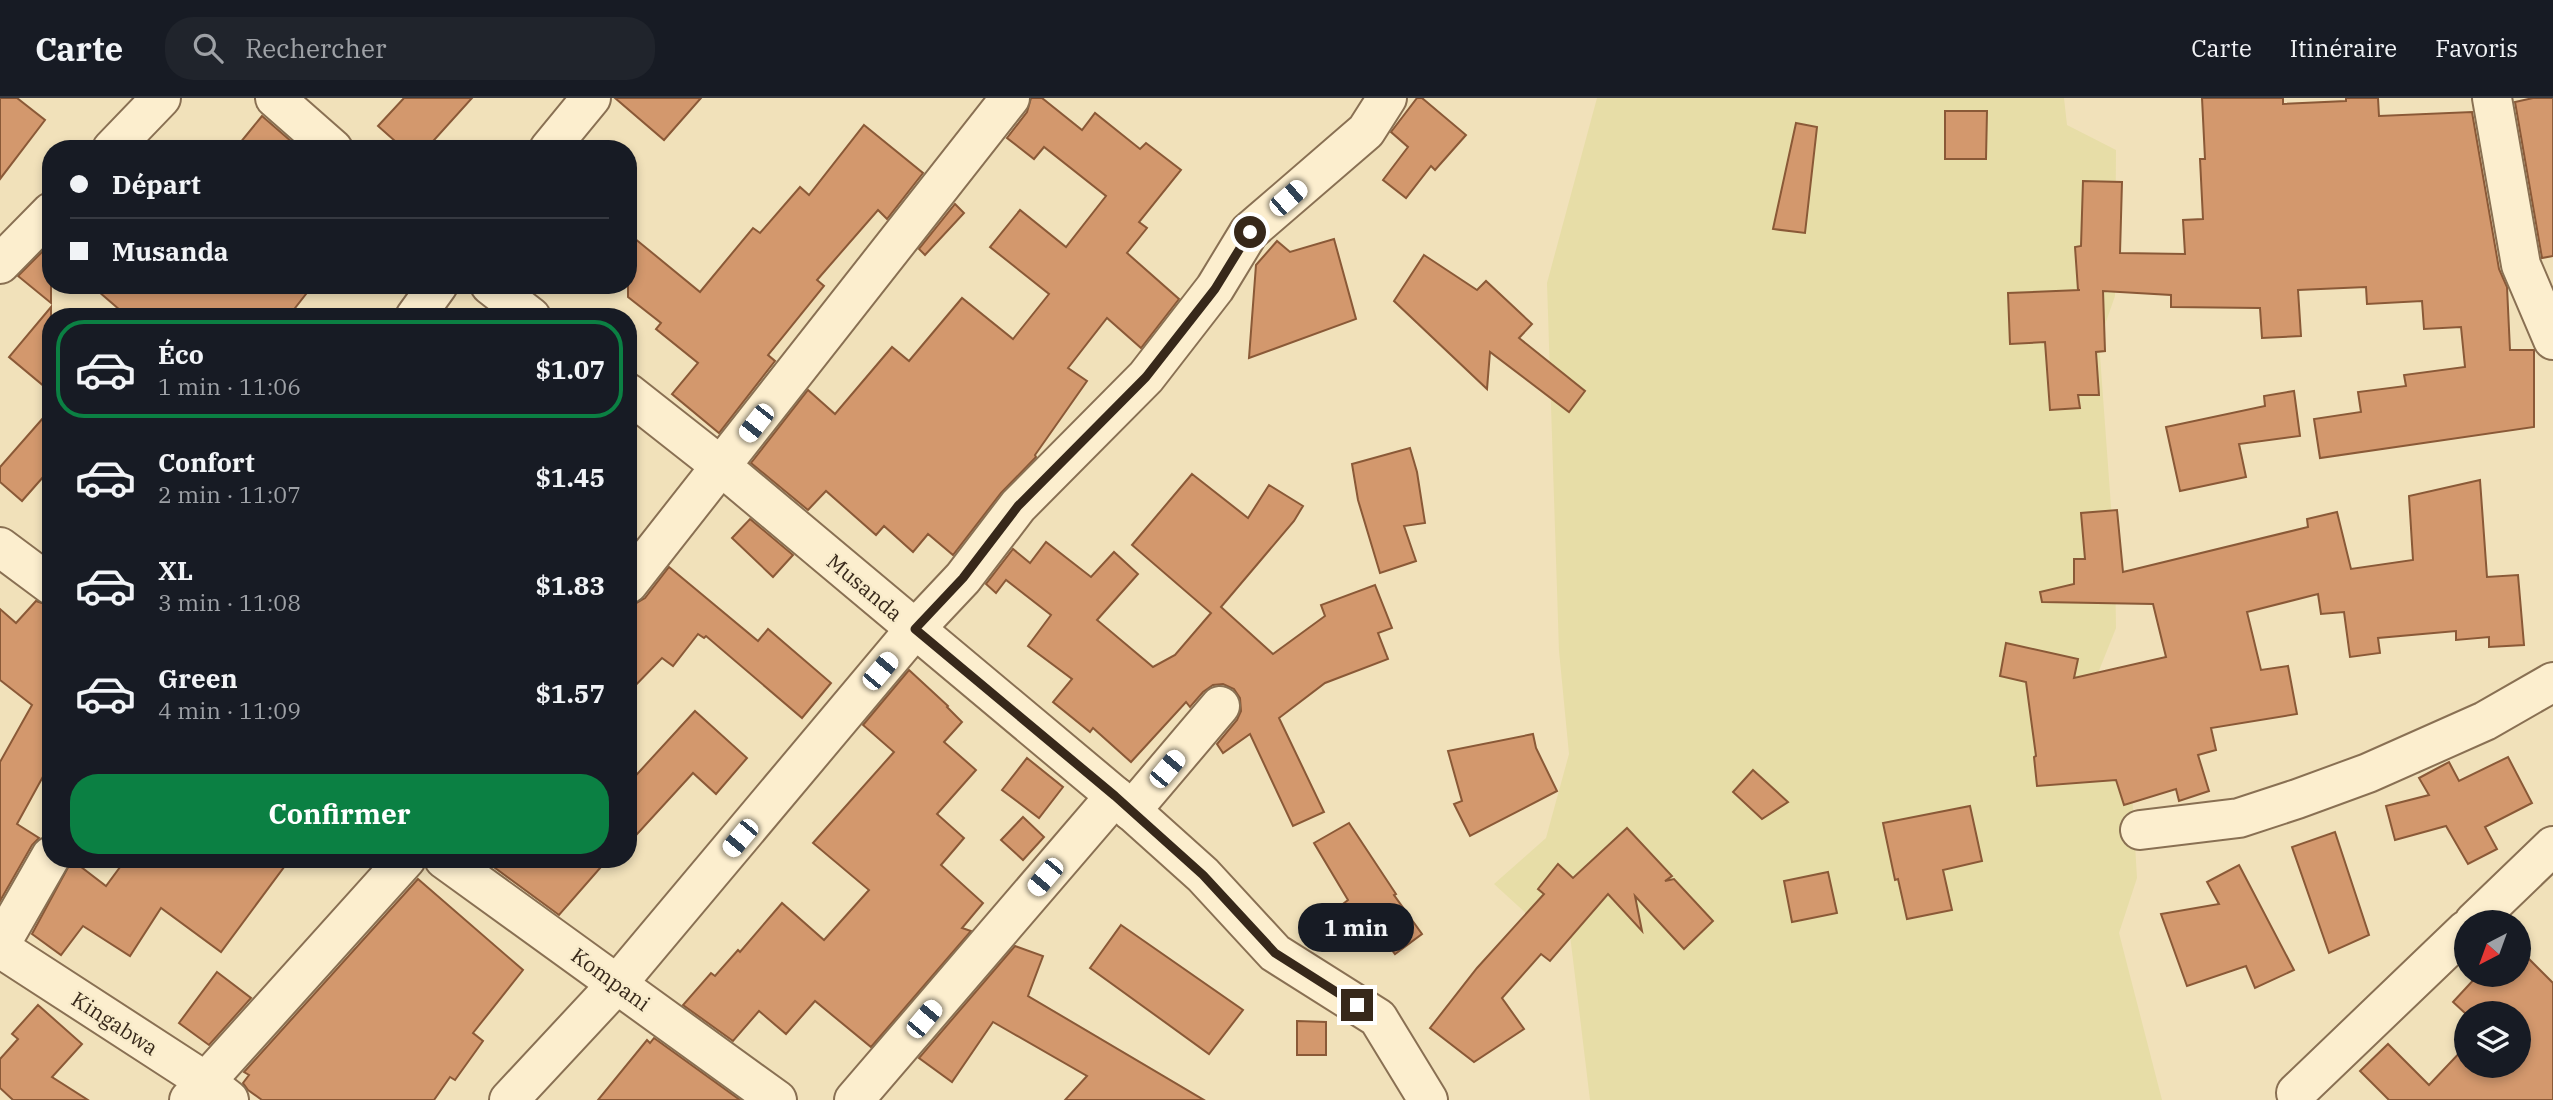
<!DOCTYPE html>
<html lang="fr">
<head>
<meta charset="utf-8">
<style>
	:root { --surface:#171b24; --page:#20242c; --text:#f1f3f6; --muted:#9ea1a6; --line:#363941; --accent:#0b8043 }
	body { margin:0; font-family:"IBM Plex Serif",serif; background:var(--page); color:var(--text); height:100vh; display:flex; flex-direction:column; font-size:26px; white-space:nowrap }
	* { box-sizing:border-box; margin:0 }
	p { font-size:23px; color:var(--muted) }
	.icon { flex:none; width:38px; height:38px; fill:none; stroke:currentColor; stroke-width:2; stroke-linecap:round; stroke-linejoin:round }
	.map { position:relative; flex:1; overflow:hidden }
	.drawer { position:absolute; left:42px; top:210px; width:595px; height:560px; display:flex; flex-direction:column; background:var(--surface); border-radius:28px; box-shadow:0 4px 10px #0003 }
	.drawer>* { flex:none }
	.hud { position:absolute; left:42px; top:42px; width:595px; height:154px; border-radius:28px; box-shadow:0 4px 10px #0003; display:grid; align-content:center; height:154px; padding:0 28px; background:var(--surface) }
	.needle { width:46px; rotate:221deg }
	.tools { position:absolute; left:2454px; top:812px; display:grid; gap:14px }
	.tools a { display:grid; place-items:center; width:77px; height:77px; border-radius:50%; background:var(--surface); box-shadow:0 4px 10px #0003; font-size:35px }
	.end { position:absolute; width:32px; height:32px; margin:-16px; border:9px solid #37281a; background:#fff; box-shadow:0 0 0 4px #fff }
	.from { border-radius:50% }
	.bubble { position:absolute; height:49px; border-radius:24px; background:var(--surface); box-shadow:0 4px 10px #0003; font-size:23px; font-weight:800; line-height:49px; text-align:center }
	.car { position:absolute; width:21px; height:42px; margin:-21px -10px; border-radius:9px; box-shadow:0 0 5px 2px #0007; background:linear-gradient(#fff 24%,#345 0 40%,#fff 0 76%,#345 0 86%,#fff 0) }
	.hud b { display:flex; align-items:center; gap:24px; height:66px; font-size:26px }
	.hud b+b { border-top:2px solid var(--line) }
	.hud i { width:18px; height:18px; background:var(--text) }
	ul { padding:12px 0 0; list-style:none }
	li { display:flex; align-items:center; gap:21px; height:98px; margin:0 14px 10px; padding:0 14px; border:4px solid transparent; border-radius:28px }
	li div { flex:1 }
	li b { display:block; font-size:26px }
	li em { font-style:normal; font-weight:800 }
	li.current { border-color:var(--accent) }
	li>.icon { width:63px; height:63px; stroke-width:1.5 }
	.action { display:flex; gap:14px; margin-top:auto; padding:14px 28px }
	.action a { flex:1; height:80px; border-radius:28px; background:var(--accent); color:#fff; font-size:28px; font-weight:800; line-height:80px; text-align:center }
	header { display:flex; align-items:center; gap:42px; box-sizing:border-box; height:98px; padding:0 35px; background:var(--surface); border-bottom:2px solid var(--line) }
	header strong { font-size:33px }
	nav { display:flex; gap:38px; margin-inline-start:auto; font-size:24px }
	.search { width:490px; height:63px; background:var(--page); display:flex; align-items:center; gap:18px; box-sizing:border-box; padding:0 24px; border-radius:28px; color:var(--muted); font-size:26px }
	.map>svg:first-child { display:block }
</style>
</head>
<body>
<header>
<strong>Carte</strong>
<div class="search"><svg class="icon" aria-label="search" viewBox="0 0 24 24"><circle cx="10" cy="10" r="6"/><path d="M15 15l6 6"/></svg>Rechercher</div>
<nav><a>Carte</a><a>Itinéraire</a><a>Favoris</a></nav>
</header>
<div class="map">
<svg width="2553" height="1002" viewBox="0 0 2553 1002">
	<rect width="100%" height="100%" fill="#f1e1ba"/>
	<!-- farmland -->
	<path fill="#e7dda7" d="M1597 0H2064L2067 27 2116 52 2115 198 2099 244 2115 463 2116 530 2094 585 2129 644 2137 780 2119 835 2162 1002H1590L1570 837 1528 817 1494 786 1546 740 1569 656 1559 553 1547 185Z"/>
	<!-- building -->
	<g fill="#d3986d" stroke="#8a5937" stroke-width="2">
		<path d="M0 0H17L45 22 0 81Z"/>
		<path d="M404 0H472L426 51H404L378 28Z"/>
		<path d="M615 0H701L664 42Z"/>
		<path d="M1031 0H1042L1082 32 1095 15 1140 51 1146 45 1181 72 1139 124 1147 130 1127 155 1179 201 1141 250 1107 220 1068 270 1087 283 1035 357 1036 359 1001 395 953 457 928 436 913 454 884 428 876 437 826 393 808 412 751 365 808 292 835 316 892 249 909 263 962 200 1013 241 1049 196 990 149 1020 112 1066 149 1106 98 1044 49 1034 61 1007 40 1027 14Z"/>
		<path d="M1417 0H1422L1466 37 1435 72 1431 68 1406 100 1383 82 1408 49 1391 34Z"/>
		<path d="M2202 0H2283V6L2346 3V0H2378L2379 18 2472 14 2499 171 2507 189 2510 252H2534V329L2320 360 2314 321 2361 314 2358 294 2406 288 2404 277 2465 269 2461 229 2424 231 2422 203 2367 206 2366 189 2298 192 2301 238 2262 240 2260 210 2171 209V197L2103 193 2105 253 2096 254 2099 297H2078L2080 310 2050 312 2045 244 2010 246 2008 195 2080 192H2078L2075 149 2081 148 2083 83 2122 84 2120 155 2185 156 2183 122 2203 121 2200 61H2205Z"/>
		<path d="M2533 0H2553V158L2542 160 2515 4Z"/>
		<path d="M1945 13H1987L1986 61H1945Z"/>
		<path d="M262 18 300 51H235Z"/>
		<path d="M1796 25 1817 29 1805 135 1773 131Z"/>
		<path d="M864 27 923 75 887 121 878 112 817 182 824 188 768 257 775 263 719 335 672 296 698 265 656 231 661 225 628 199V135L700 194 753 130 760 135 800 89 809 97Z"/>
		<path d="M955 106 964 115 925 157 919 151Z"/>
		<path d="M1334 141 1356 221 1249 260 1256 167 1277 143 1290 154Z"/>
		<path d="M51 145V205L18 178Z"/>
		<path d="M1424 157 1477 192 1486 183 1532 226 1519 240 1585 293 1569 314 1490 254 1487 291 1394 203Z"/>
		<path d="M91 187H313L288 219H128Z"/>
		<path d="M51 209V294L9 259Z"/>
		<path d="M2294 293 2300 338 2239 346 2246 379 2180 393 2166 329 2265 308 2264 298Z"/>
		<path d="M51 311V370L22 403 0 384V369Z"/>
		<path d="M1410 350 1417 374 1425 425 1404 428 1416 463 1380 475 1358 402 1352 366Z"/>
		<path d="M1192 376 1248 420 1269 387 1303 408 1294 423 1221 509 1273 556 1325 518 1321 507 1375 487 1392 530 1378 535 1388 561 1325 585 1279 620 1324 714 1293 728 1250 636 1223 655 1217 646 1237 622 1241 613 1240 600 1234 591 1223 586 1213 587 1203 594 1190 609 1186 604 1131 664 1093 630 1090 634 1053 604 1072 581 1028 548 1051 517 1006 482 996 495 986 486 1013 451 1030 465 1046 444 1091 479 1114 454 1138 476 1097 522 1153 569 1175 557 1211 515 1132 447Z"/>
		<path d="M2480 382 2487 479 2518 477 2524 547 2489 549V539L2456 542V533L2378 540 2380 555 2350 559 2344 514 2321 516 2318 496 2247 514 2261 572 2288 568 2297 616 2211 630 2216 652 2198 657 2209 693 2179 703 2176 691 2124 707 2116 682 2037 688 2034 659 2036 658 2026 584 2000 578 2006 545 2078 561 2074 580 2166 559 2153 506 2042 504 2040 494 2074 486V461H2085L2081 415 2117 412 2123 474 2308 429 2307 421 2337 414 2351 471 2413 462 2409 398Z"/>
		<path d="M750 421 793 457 773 479 732 440Z"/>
		<path d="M669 469 758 543 768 531 831 585 802 620 706 538 704 540 698 536 673 568 662 560 628 595V513L633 507 645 500Z"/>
		<path d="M36 503 51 508V664L17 726 39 740 32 747 0 803V664L32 607 0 582V511L16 525Z"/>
		<path d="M909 572 948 608 947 609 962 624 944 644 976 672 937 716 964 740 941 767 983 805 962 830 971 833 871 949 815 903 786 936 759 913 733 943 683 907 711 875 715 878 738 852 740 854 782 805 824 842 869 792 813 745 894 654 863 627Z"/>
		<path d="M695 613 747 660 716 696 693 675 628 746V686Z"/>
		<path d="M1533 636 1536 650 1557 693 1470 738 1454 706 1462 703 1448 653Z"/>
		<path d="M2508 659 2532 705 2485 729 2497 751 2468 766 2446 728 2395 742 2386 708 2429 697 2419 680 2449 664 2459 683Z"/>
		<path d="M1027 660 1063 689 1039 720 1002 692Z"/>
		<path d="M1753 672 1788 704 1762 721 1733 694Z"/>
		<path d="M1970 708 1982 763 1943 772 1952 812 1907 821 1898 781 1895 782 1883 725Z"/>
		<path d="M1023 719 1044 739 1023 762 1001 742Z"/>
		<path d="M1349 725 1396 796 1394 797 1422 836 1395 856 1378 834 1356 850 1330 816 1348 802 1314 745Z"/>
		<path d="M1627 730 1672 778 1665 783 1674 781 1713 823 1684 851 1635 798 1642 833 1608 796 1550 863 1541 856 1502 900 1524 931 1474 964 1430 930 1477 870 1544 796 1538 791 1558 766 1573 780Z"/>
		<path d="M2335 734 2369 837 2329 855 2292 749Z"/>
		<path d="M126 761H290L221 854 161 810 130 858 83 828 61 857 32 836 72 762 106 788Z"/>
		<path d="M483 761H608L559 817Z"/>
		<path d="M2239 767 2294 872 2255 890 2246 868 2187 888 2161 816 2219 806 2207 784Z"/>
		<path d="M1828 774 1837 815 1792 824 1784 783Z"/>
		<path d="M418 781 523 872 473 935 483 943 455 982 450 979 434 1002H262L248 992 243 985 249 977 244 974Z"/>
		<path d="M1121 827 1243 912 1209 956 1090 870Z"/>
		<path d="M1015 848 1043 858 1028 898 1204 1002H1065L1087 978 993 924 952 984 919 960Z"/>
		<path d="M2525 857 2553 885V1002H2389L2360 973 2388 946 2429 987 2466 948V968H2518V915L2466 916 2453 904 2478 877H2518V865Z"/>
		<path d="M217 874 251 900 209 947 179 925Z"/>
		<path d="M38 907 82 946 52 979 88 1002H13L0 990V961L18 941 12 936Z"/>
		<path d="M1297 923 1326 924V957H1297Z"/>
		<path d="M654 940 740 1002H598L647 942 650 945Z"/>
	</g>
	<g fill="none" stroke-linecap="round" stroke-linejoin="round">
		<defs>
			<g id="minor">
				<path d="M275 0 333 51"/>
				<path d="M2492 0 2521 167 2553 242"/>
				<path d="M112 51 161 0"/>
				<path d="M549 51 591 0"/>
				<path d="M0 166 51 114"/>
				<path d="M490 187 531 219"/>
				<path d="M415 219 438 187"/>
				<path d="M628 295 722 369 1115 698 1203 777 1275 855 1378 920 1428 1002"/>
				<path d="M0 449 51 487"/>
				<path d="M628 486 1010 0"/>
				<path d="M1131 713 1220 608"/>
				<path d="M2140 732 2239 720 2297 701 2368 675 2485 623 2553 584"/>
				<path d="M444 761 777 1002"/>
				<path d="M2474 824 2553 748"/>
				<path d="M0 847 51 758"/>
				<path d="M0 850 205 983 229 1002"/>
				<path d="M2296 995 2466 832"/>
				<path d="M189 1002 406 761"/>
				<path d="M509 1002 617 886 915 531 963 480 1018 408 1146 279 1215 190 1249 134 1366 33 1387 0"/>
				<path d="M854 1002 1115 698"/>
			</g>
		</defs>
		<!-- minor casing -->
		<use href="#minor" stroke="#897053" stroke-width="42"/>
		<!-- minor -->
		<use href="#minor" stroke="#fceece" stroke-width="38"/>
	</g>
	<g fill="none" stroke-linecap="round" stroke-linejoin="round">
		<!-- route -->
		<path stroke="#37281a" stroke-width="9" d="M1250 134 1215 191 1146 279 1018 408 963 480 915 531 1115 698 1203 777 1275 855 1357 907"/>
	</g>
	<g text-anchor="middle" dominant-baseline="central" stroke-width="5" stroke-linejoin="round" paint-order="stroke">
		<!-- street labels -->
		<g font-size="21" fill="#37281a" stroke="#f8ebca">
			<text transform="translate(865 489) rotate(40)">Musanda</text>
			<text transform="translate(611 881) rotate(36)">Kompani</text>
			<text transform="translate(115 925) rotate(33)">Kingabwa</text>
		</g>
	</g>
</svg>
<div class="tools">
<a><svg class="needle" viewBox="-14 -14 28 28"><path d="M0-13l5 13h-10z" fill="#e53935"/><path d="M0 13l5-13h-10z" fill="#9ea1a6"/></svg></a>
<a><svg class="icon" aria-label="layers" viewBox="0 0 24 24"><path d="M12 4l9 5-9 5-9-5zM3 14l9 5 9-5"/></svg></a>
</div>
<i class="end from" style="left:1250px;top:134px"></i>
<i class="end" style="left:1357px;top:907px"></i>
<div class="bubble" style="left:1298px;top:805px;width:116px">1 min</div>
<i class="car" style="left:1288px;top:100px;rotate:49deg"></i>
<i class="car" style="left:756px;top:325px;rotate:218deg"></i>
<i class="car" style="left:880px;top:573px;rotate:40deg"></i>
<i class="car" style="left:1167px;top:671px;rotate:40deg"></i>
<i class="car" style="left:740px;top:740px;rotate:220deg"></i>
<i class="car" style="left:1045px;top:779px;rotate:220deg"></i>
<i class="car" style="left:924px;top:921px;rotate:40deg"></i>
<div class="hud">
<b><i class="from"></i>Départ</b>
<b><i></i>Musanda</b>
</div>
<section class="drawer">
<ul>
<li class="current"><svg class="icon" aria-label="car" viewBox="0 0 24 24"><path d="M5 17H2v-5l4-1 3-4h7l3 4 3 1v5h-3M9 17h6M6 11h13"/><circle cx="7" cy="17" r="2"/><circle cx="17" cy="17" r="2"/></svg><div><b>Éco</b><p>1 min · 11:06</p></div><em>$1.07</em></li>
<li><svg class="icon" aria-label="car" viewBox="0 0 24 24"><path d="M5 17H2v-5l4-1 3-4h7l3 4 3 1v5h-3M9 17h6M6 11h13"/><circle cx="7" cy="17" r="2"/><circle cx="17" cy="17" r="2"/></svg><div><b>Confort</b><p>2 min · 11:07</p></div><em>$1.45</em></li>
<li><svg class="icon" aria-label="car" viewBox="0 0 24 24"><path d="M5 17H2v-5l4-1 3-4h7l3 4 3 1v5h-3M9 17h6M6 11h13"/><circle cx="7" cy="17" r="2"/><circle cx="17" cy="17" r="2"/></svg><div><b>XL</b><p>3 min · 11:08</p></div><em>$1.83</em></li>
<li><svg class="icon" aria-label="car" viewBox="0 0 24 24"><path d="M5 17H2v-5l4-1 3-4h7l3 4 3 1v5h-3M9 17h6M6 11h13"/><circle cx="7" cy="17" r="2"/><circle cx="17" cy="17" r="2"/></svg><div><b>Green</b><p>4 min · 11:09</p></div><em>$1.57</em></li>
</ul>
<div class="action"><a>Confirmer</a></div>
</section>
</div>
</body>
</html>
